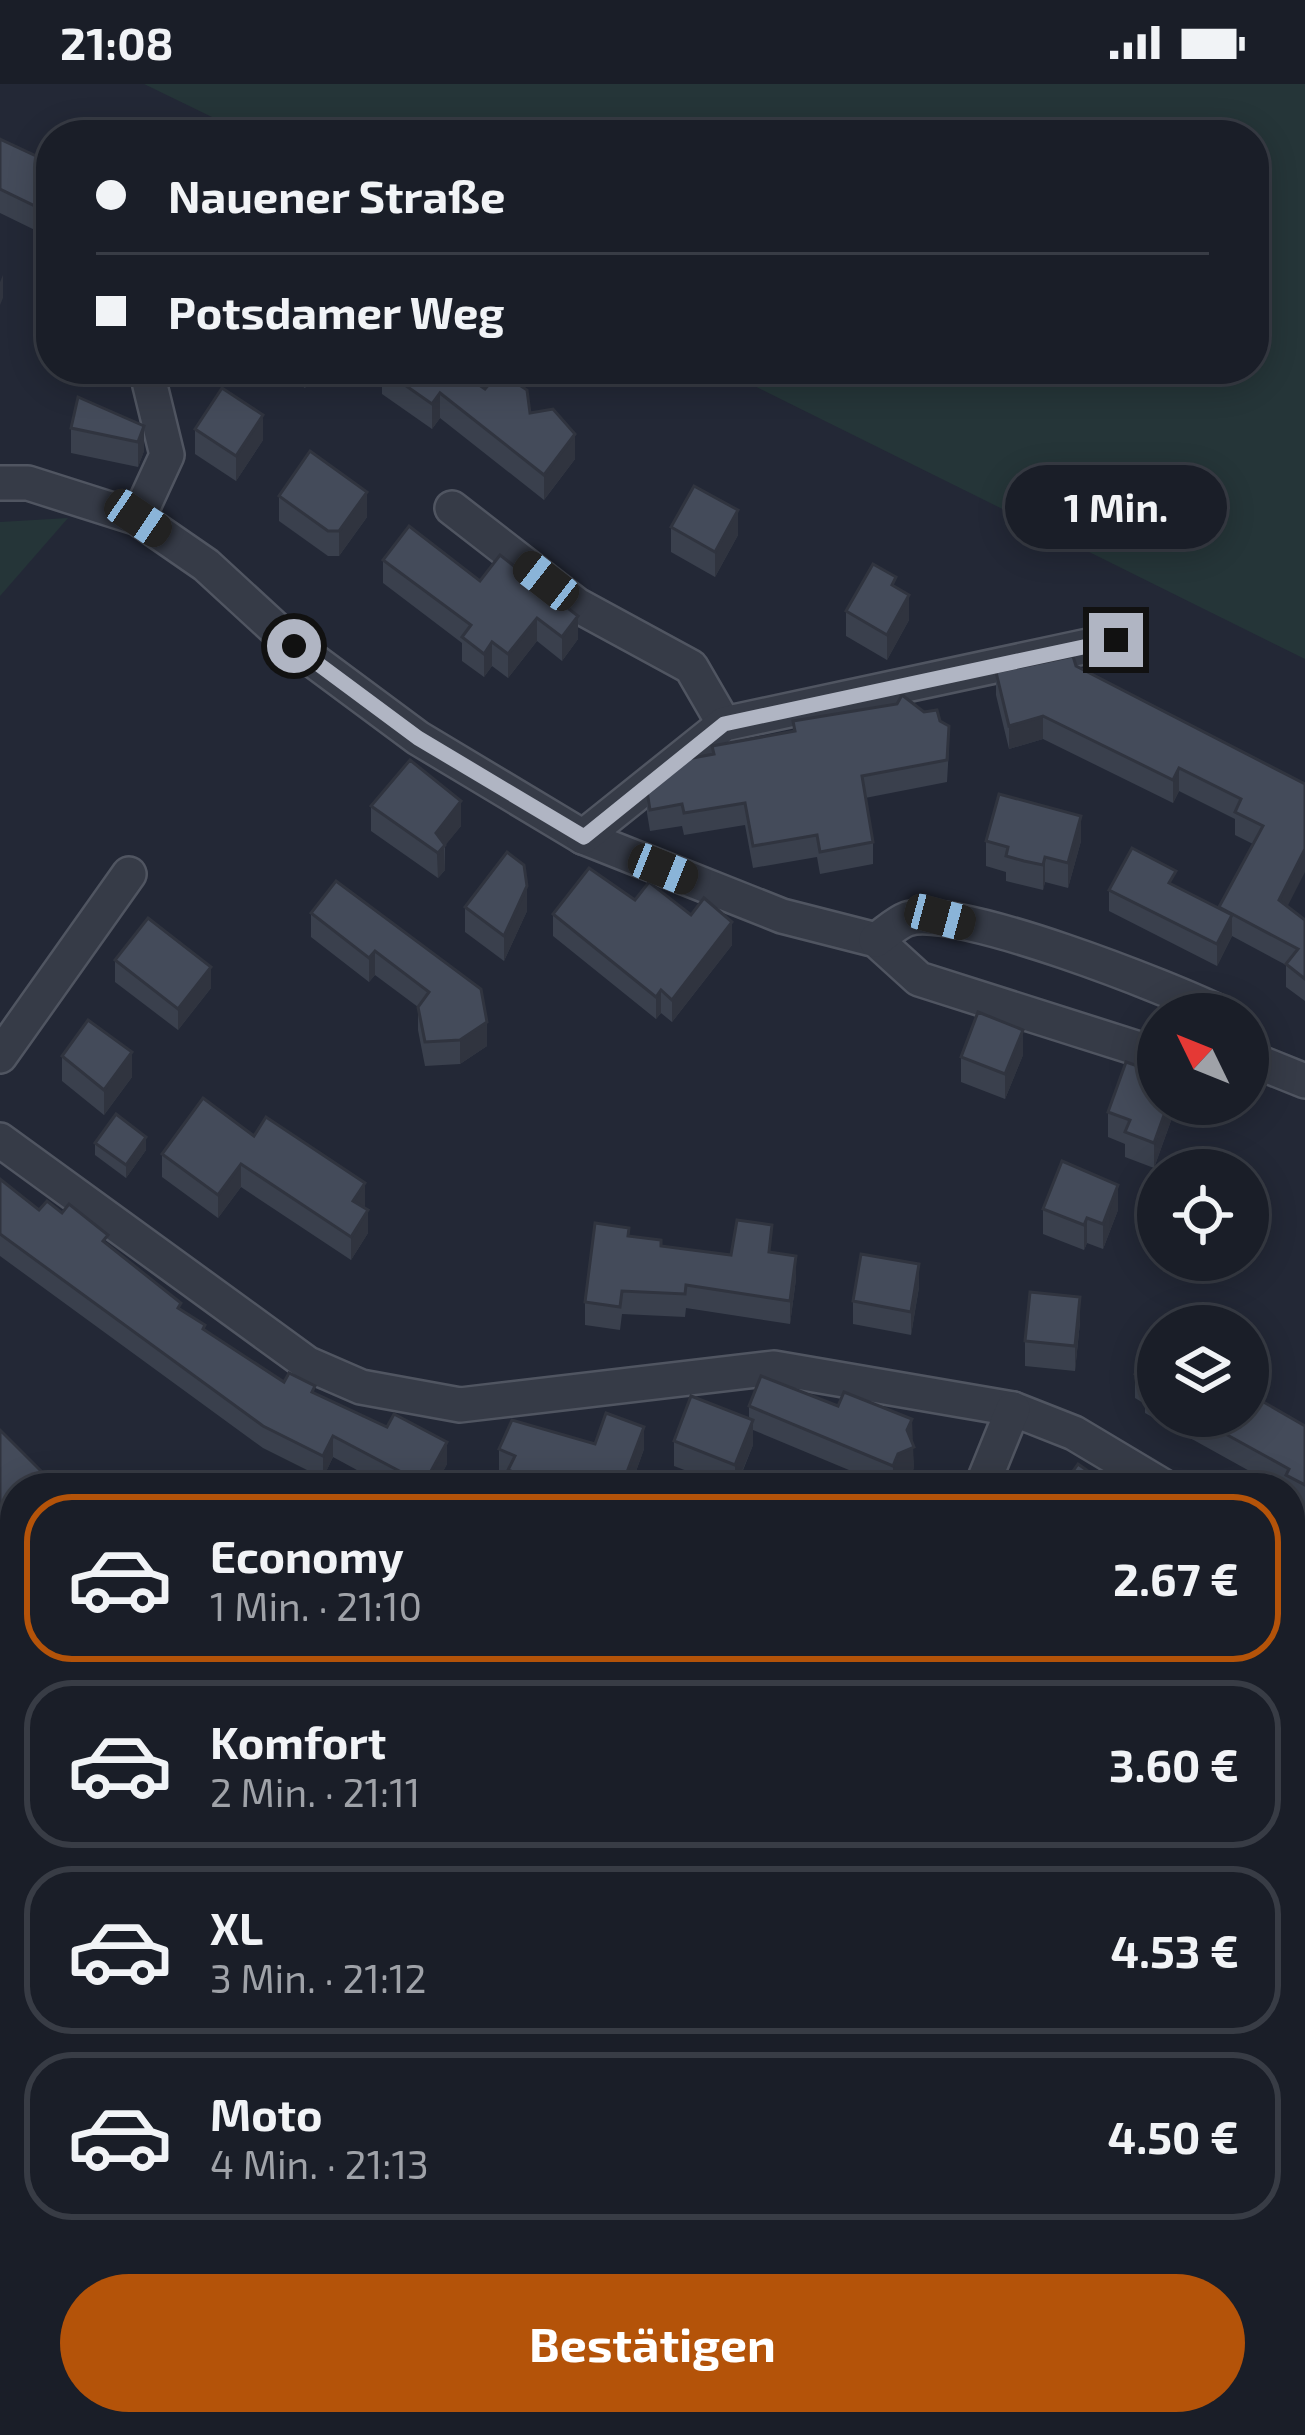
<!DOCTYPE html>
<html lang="de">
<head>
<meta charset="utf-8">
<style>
	:root { --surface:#1a1e28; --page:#272b34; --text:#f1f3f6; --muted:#9fa2a8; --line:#383c45; --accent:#b45309 }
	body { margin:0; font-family:"Exo 2",sans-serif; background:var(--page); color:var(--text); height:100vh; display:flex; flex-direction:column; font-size:45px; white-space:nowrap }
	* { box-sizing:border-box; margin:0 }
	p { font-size:39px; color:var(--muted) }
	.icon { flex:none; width:66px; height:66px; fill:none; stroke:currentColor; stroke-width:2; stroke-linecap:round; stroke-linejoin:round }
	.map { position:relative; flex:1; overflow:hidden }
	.sheet { position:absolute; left:0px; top:1389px; width:1305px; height:963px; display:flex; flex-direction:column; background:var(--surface); border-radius:48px 48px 0 0; box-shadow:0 6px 30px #0003,0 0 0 3px var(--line) }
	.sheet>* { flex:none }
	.banner { position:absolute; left:36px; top:36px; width:1233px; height:264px; border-radius:48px; box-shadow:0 6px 30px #0003,0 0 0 3px var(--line); display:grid; align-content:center; height:264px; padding:0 60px; background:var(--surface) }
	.needle { width:78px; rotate:313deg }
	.controls { position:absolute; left:1137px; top:909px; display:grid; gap:24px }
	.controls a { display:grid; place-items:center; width:132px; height:132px; border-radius:50%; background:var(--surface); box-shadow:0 6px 30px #0003,0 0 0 3px var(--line); font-size:60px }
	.end { position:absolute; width:54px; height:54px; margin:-27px; border:15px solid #b0b5c3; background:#111; box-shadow:0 0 0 6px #111 }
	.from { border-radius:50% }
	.bubble { position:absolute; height:84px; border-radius:42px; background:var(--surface); box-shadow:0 6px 30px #0003,0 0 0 3px var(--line); font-size:39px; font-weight:700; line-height:84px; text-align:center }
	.car { position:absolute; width:36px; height:72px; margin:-36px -18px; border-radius:15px; box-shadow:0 0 9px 3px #0007; background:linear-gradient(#222 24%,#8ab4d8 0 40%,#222 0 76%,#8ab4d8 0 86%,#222 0) }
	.banner b { display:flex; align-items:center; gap:42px; height:114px; font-size:45px }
	.banner b+b { border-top:3px solid var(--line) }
	.banner i { width:30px; height:30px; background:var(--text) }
	ul { padding:21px 0 0; list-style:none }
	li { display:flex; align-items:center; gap:36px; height:168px; margin:0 24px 18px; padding:0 36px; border:6px solid var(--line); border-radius:48px }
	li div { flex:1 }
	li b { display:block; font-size:45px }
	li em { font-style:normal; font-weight:700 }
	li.on { border-color:var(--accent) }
	li>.icon { width:108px; height:108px; stroke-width:1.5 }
	.cta { display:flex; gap:24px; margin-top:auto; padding:24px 60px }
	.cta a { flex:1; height:138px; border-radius:72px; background:var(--accent); color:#fff; font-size:48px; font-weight:700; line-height:138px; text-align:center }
	.status { display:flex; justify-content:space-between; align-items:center; height:84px; padding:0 60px; background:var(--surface); direction:ltr }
	.status svg { height:33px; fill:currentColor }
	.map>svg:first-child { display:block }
</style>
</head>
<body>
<div class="status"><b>21:08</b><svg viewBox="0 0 49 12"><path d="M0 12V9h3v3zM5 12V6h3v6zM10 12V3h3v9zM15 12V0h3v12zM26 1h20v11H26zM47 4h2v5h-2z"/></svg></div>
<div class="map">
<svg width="1305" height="2351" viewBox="0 0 1305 2351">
	<rect width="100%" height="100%" fill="#232836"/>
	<!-- green -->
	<g fill="#253538">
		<path d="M144 0H1305V575L720 285H1254V51H249Z"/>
		<path d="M68 434 0 512V438Z"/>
	</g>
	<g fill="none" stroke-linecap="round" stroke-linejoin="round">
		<defs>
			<g id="minor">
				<path d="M0 399H28L138 434 206 481 294 562 418 654 583 753 782 832 876 856 919 895 1158 971"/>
				<path d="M452 424 577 521 691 583 724 640"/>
				<path d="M138 434 167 371 146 285"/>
				<path d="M583 753 724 640 1116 556"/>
				<path d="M876 856C885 850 896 839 907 835 955 819 1172 905 1222 930"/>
				<path d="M0 972 129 790"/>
				<path d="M1248 974 1305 997"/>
				<path d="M0 1056 308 1280 361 1303 460 1321 774 1284 1013 1325 1074 1349 1166 1404"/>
				<path d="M981 1404 1013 1325"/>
				<path d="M1290 1478 1305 1487"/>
				<path d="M0 1507 15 1521"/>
				<path d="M1290 2085 1305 2088"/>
				<path d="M0 2108 15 2081"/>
				<path d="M0 2296 15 2301"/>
				<path d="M857 2351 863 2337"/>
			</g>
		</defs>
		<!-- minor casing -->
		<use href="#minor" stroke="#505561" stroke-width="38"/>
		<!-- minor -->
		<use href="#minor" stroke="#363b47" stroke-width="33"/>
	</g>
	<!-- wall -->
	<g fill="#3a404d">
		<path d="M0 55 51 79V163L41 158V149L0 129Z"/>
		<path d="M51 229V268L45 256V233Z"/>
		<path d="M60 285H97L89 303 63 291Z"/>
		<path d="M277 285H318L305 304Z"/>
		<path d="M366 285H456L485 305 530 329 575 375 544 416 440 334 432 345 382 310V300L366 290Z"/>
		<path d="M144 342V367L138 383 71 369V344Z"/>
		<path d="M195 345 263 356 236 397 195 370Z"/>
		<path d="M279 412 367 433 339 472H328L279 437Z"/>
		<path d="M671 443 738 451 715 493 671 468Z"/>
		<path d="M383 476 480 497 578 555 562 577 537 557 508 594 492 582 484 593 462 577V559L383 499Z"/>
		<path d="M896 503 909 536 887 576 846 552V527Z"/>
		<path d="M1076 582 1305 700 1287 822 1305 836V917L1286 903V881L1232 852 1217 882 1109 827V806L1176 802 1219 825 1253 760 1235 751V735L1179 707 1173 719 1043 655 1009 665 996 611V588Z"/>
		<path d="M793 637 949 664 947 698 865 714 873 758V780L820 790 817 773 753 784 745 741 684 751 682 742 650 747 647 729V707L712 670V662L793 648Z"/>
		<path d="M371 722 461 742 445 761V786L438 794 371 747Z"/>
		<path d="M986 757H1081L1068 804 1045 798 1043 806 1006 797V788L986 782Z"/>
		<path d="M336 797 487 962 460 980 425 982 418 946V923L375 891 369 898 311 853V829Z"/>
		<path d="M635 816 732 861 672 938 661 929 656 935 553 852V830Z"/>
		<path d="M465 823 527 827 504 877 465 848Z"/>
		<path d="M115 876 211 904 178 946 115 898Z"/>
		<path d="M1023 971 1005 1015 961 998V973Z"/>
		<path d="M62 972 132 993 104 1031 62 997Z"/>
		<path d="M1177 1020 1154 1084 1125 1073V1060L1108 1053V1028Z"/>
		<path d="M254 1052 365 1122 368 1149 351 1176 241 1103 218 1134 162 1093V1070Z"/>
		<path d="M95 1059 146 1066 126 1094 95 1071Z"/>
		<path d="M0 1095 39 1126 62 1129 108 1161 205 1246 284 1298 315 1309 447 1380 434 1404H390L333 1373 323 1394 263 1364 0 1172Z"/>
		<path d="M1043 1125 1118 1126 1103 1165 1087 1159 1084 1166 1043 1150Z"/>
		<path d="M629 1152 661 1162 731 1171 772 1168 796 1195 790 1240 686 1224 685 1233 622 1230 620 1246 585 1241V1218Z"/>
		<path d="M919 1203 911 1251 853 1240V1217Z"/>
		<path d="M1080 1238 1075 1287 1025 1282V1257Z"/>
		<path d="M1158 1270V1332H1248L1305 1342V1425L1290 1417V1404H1280L1145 1329V1320L1135 1314V1290Z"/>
		<path d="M749 1322 912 1358 914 1385 898 1393 892 1404 753 1346V1361L736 1404H731L674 1382V1357L749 1335Z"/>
		<path d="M0 1346 15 1404V1461L0 1446Z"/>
		<path d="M595 1360 644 1365 630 1404H508V1392L499 1388V1365Z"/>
		<path d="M1290 1496 1305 1507 1304 1634 1290 1628Z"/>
		<path d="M15 1771V1803L12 1801V1776Z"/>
		<path d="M15 1840V1917L4 1910V1897L0 1895V1845Z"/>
		<path d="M0 1948 15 1957 8 2036 0 2032Z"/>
		<path d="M1290 1974 1305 1977V2039L1290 2035Z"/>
		<path d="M1290 2095 1305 2099V2234L1290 2231Z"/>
		<path d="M243 2337H294L289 2351H272L243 2342Z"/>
		<path d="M307 2337H343L339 2347Z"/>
		<path d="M675 2337 758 2351H675Z"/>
	</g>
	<!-- shaded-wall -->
	<g fill="#30343f">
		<path d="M3 191V214L0 221V198Z"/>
		<path d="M89 285H97L89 303Z"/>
		<path d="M305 285H318L305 304Z"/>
		<path d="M440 309V334L432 345V320Z"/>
		<path d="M263 331V356L236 397V372Z"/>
		<path d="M144 342V367L138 383V358Z"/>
		<path d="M575 350V375L544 416V391Z"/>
		<path d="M367 408V433L339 472V447Z"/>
		<path d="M738 426V451L715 493V468Z"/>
		<path d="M909 511V536L887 576V551Z"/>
		<path d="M578 532V555L562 577V553Z"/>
		<path d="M537 534V557L508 594V570Z"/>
		<path d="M492 558V582L484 593V570Z"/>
		<path d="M1043 632V655L1009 665V642Z"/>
		<path d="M1179 684V707L1173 719V696Z"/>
		<path d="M461 717V742L444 763 445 786 438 794 436 749Z"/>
		<path d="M1081 732V757L1068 804V779Z"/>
		<path d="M1305 765V788L1279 839V816Z"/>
		<path d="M1045 773V798L1043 806V781Z"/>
		<path d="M527 802V827L504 877V852Z"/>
		<path d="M1232 831V852L1217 882V860Z"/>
		<path d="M732 838V861L672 938V916Z"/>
		<path d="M375 867V891L369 898V874Z"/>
		<path d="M211 883V904L178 946V925Z"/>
		<path d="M661 906V929L656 935V913Z"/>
		<path d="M487 938V962L460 980V956Z"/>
		<path d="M1023 946V971L1005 1015V990Z"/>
		<path d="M132 968V993L104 1031V1006Z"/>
		<path d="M1168 1020H1177L1154 1084V1059Z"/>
		<path d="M146 1053V1066L126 1094V1081Z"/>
		<path d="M241 1080V1103L218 1134V1111Z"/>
		<path d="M365 1099V1122L353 1140V1117Z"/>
		<path d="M1118 1101V1126L1103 1165V1140Z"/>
		<path d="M368 1126V1149L351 1176V1153Z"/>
		<path d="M1087 1134V1159L1084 1166V1141Z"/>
		<path d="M796 1172V1195L790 1240V1217Z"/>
		<path d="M919 1180V1203L911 1251V1228Z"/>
		<path d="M1080 1213V1238L1075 1287V1262Z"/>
		<path d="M912 1335 914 1385 898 1393 893 1404V1382Z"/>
		<path d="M753 1336V1361L735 1404V1381Z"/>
		<path d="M644 1343V1365L630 1404H621Z"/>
		<path d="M333 1352V1373L323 1394V1372Z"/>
		<path d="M447 1358V1380L434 1404H424V1400Z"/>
		<path d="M15 2001V2024L8 2036V2014Z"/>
		<path d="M288 2337H294L289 2351H288Z"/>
		<path d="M944 2337H955L948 2351H937Z"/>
	</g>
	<!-- building -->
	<g fill="#444b5a" stroke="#30343f" stroke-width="3">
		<path d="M0 55 51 79V139L41 134 45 127 0 105Z"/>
		<path d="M382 285H456L485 305 496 292 508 301 518 300 527 306 530 329 553 325 575 350 544 391 440 309 432 320Z"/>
		<path d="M222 304 263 331 236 372 195 345Z"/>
		<path d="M78 313 144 342 138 358 71 344Z"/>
		<path d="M310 367 367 408 339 447H328L279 412Z"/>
		<path d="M694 402 738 426 715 468 671 443Z"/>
		<path d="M409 442 480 497 500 471 578 532 562 553 537 534 508 570 492 558 484 570 462 553 471 541 383 476Z"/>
		<path d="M873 480 896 493 892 501 909 511 887 551 846 527Z"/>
		<path d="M1073 572 1076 582 1305 700V765L1279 816 1305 836V895L1286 880 1298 865 1219 823 1263 742 1235 728 1241 715 1179 684 1173 696 1043 632 1009 642 996 588Z"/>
		<path d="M902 611 924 628 937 626 940 637 949 642 947 676 862 692 873 758 820 768 817 751 753 762 745 719 684 729 682 720 650 726 647 707 687 675 714 670 712 662 795 647 793 637 897 620Z"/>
		<path d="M410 676 461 717 436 749 445 761 438 769 371 722Z"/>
		<path d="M999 710 1081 732 1068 779 1045 773 1043 781 1024 777 1006 772 1008 763 986 757Z"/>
		<path d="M1132 764 1176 787 1169 799 1232 831 1217 860 1109 806Z"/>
		<path d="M507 768 524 781 527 802 504 852 465 823Z"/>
		<path d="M589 784 635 816 649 798 691 831 704 814 732 838 672 916 661 906 656 913 553 830Z"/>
		<path d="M336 797 481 905 487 938 460 956 425 958 418 923 429 908 375 867 369 874 311 829Z"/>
		<path d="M148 834 211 883 178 925 115 876Z"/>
		<path d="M978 928 1023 946 1005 990 961 973Z"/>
		<path d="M88 936 132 968 104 1006 62 972Z"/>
		<path d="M1126 978 1158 989V1020H1168L1154 1059 1125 1048 1130 1036 1108 1028Z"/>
		<path d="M203 1014 254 1052 266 1033 365 1099 353 1117 368 1126 351 1153 241 1080 218 1111 162 1070Z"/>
		<path d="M116 1030 146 1053 126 1081 95 1059Z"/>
		<path d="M1062 1077 1118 1101 1103 1140 1087 1134 1084 1141 1043 1125Z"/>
		<path d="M0 1095 39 1126 47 1117 62 1129 69 1120 108 1151 103 1157 181 1219 178 1224 205 1241 203 1245 284 1298 289 1289 315 1302 312 1308 387 1343 394 1330 447 1358 424 1400 333 1352 323 1372 263 1342 0 1150Z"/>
		<path d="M737 1136 772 1141 769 1168 796 1172 790 1217 686 1201 685 1210 622 1207 620 1223 585 1218 595 1139 629 1144 628 1152 661 1156V1162L731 1171Z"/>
		<path d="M861 1170 919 1180 911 1228 853 1217Z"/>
		<path d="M1030 1208 1080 1213 1075 1262 1025 1257Z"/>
		<path d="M1151 1265 1158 1270V1313L1145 1305 1149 1299 1135 1290Z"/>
		<path d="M761 1292 838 1322 844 1308 912 1335 907 1346 914 1363 898 1370 893 1382 749 1322Z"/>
		<path d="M691 1312 753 1336 735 1381 674 1357Z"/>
		<path d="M1255 1313 1305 1342V1401L1286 1391 1289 1385 1193 1332H1248V1319L1251 1320Z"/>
		<path d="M606 1329 644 1343 621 1404H598L564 1392 559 1404H551L508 1386 515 1372 499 1365 512 1336 595 1360Z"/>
		<path d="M0 1346 58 1404H15V1436L0 1421Z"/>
		<path d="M1078 1380 1112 1404H1061Z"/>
		<path d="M1290 1496 1305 1507 1304 1611 1290 1605Z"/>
		<path d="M6 1835 15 1840V1892L4 1886 10 1875 0 1870V1845Z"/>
		<path d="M0 1948 15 1957V2001L8 2014 0 2009Z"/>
		<path d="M1290 1974 1305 1977V2020L1290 2016Z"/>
		<path d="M1290 2095 1305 2099V2198L1290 2194Z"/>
		<path d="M105 2337H168L217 2351H92L96 2338 104 2341Z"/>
		<path d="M407 2337H463L458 2344 468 2350 398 2351Z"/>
		<path d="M539 2337H617L628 2344 624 2351H535L532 2349Z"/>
		<path d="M676 2337H744L758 2345 755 2351H692L694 2347Z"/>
		<path d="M887 2337H944L937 2351H881Z"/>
	</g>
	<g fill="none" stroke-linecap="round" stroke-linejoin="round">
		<!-- route -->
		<path stroke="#b0b5c3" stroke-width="15" d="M294 562 418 654 584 753 724 640 1116 556"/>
	</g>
</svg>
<div class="controls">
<a><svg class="needle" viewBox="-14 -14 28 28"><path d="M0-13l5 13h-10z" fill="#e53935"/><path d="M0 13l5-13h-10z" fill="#9fa2a8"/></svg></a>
<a><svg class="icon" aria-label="locate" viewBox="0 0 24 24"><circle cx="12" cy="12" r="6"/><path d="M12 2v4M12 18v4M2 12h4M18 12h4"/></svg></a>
<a><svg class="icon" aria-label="layers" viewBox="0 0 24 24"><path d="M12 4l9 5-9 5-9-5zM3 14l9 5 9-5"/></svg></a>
</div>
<i class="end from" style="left:294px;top:562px"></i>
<i class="end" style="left:1116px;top:556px"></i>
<div class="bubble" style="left:1005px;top:381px;width:222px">1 Min.</div>
<i class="car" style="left:138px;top:434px;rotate:124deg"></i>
<i class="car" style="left:546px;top:497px;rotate:308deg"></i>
<i class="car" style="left:663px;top:785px;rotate:112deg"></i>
<i class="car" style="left:940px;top:833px;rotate:105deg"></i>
<div class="banner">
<b><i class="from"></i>Nauener Straße</b>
<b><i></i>Potsdamer Weg</b>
</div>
<section class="sheet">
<ul>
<li class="on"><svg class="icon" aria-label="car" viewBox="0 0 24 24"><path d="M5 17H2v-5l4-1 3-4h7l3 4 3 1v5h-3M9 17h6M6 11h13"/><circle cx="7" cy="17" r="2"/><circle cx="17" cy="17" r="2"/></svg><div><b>Economy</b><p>1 Min. · 21:10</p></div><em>2.67 €</em></li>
<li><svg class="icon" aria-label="car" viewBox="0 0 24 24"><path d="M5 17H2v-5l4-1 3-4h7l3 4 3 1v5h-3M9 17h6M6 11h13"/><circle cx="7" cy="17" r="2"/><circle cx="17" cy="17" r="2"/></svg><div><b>Komfort</b><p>2 Min. · 21:11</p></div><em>3.60 €</em></li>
<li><svg class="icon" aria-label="car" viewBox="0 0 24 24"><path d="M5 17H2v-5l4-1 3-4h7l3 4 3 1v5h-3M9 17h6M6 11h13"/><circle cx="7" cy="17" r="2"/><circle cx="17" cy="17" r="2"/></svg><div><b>XL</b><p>3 Min. · 21:12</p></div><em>4.53 €</em></li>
<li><svg class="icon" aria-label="car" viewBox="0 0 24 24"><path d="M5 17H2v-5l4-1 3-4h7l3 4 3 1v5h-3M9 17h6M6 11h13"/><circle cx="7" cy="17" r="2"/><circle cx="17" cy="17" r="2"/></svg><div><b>Moto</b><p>4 Min. · 21:13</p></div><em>4.50 €</em></li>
</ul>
<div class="cta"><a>Bestätigen</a></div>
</section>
</div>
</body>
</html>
